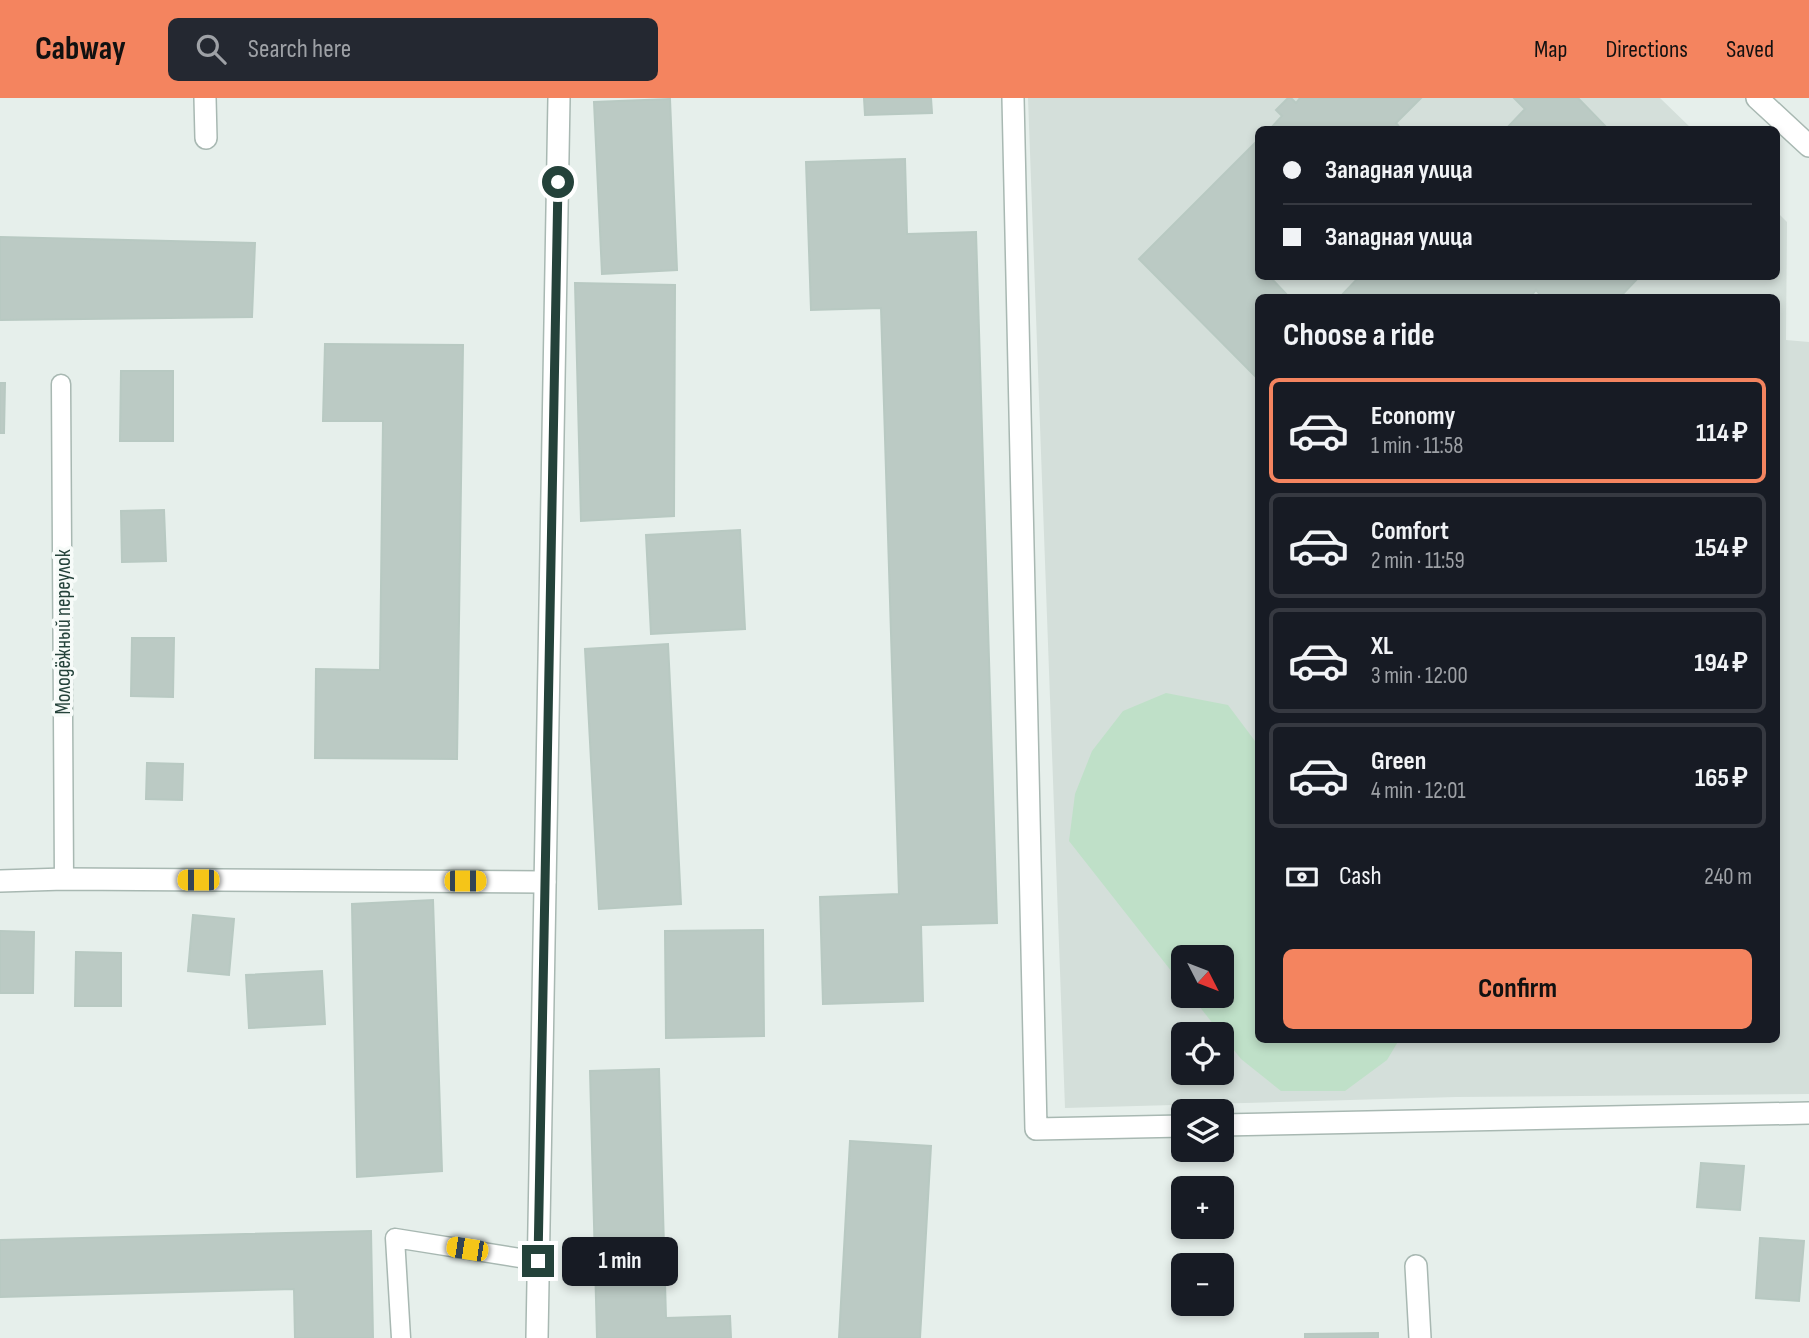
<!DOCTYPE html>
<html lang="en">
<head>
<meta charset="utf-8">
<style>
	:root { --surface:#171b24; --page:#242831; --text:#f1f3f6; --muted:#9ea1a6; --line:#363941; --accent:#f4845f }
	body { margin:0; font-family:"Sofia Sans Condensed",sans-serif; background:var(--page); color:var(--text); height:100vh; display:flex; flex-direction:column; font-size:26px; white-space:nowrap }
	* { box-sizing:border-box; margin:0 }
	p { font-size:23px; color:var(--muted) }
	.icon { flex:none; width:38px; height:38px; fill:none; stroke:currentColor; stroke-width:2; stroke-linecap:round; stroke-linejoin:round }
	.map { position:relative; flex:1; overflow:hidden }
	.side { position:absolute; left:1255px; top:196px; width:525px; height:749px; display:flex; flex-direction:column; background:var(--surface); border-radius:10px; box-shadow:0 4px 10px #0003 }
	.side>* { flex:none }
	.top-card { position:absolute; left:1255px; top:28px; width:525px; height:154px; border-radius:10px; box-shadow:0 4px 10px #0003; display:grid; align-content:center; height:154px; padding:0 28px; background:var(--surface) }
	.needle { width:46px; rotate:132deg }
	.controls { position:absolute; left:1171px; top:847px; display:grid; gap:14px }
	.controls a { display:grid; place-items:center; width:63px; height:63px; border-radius:10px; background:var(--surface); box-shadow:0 4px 10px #0003; font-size:35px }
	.end { position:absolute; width:32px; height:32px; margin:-16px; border:9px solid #24423a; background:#fff; box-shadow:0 0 0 4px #fff }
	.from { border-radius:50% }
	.bubble { position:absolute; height:49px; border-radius:10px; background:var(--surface); box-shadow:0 4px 10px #0003; font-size:23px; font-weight:700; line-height:49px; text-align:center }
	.car { position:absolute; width:21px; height:42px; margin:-21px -10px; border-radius:9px; box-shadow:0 0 5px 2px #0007; background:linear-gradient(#f5c518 24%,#345 0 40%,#f5c518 0 76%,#345 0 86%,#f5c518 0) }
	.top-card b { display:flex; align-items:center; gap:24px; height:66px; font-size:26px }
	.top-card b+b { border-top:2px solid var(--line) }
	.top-card i { width:18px; height:18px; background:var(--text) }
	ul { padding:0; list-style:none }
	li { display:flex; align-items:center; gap:21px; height:105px; margin:0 14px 10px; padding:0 14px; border:4px solid var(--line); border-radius:10px }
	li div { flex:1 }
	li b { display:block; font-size:26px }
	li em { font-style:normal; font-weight:700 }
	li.active { border-color:var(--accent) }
	li>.icon { width:63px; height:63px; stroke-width:1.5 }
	h2 { padding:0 28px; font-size:32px; line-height:84px }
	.pay { display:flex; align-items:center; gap:18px; height:77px; padding:0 28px; font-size:26px }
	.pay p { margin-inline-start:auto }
	.button { display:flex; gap:14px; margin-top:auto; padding:14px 28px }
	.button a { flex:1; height:80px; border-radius:10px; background:var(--accent); color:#111; font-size:28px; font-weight:700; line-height:80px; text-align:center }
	header { display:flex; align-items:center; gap:42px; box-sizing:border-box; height:98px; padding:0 35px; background:var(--accent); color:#111 }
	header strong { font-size:33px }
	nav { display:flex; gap:38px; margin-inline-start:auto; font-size:24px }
	.search { width:490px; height:63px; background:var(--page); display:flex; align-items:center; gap:18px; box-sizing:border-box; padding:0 24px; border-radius:10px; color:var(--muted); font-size:26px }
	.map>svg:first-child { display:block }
</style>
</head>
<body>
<header>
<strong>Cabway</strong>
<div class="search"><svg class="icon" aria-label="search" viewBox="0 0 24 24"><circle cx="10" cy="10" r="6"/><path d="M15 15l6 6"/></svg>Search here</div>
<nav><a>Map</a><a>Directions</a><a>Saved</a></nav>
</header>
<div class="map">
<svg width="1809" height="1240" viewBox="0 0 1809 1240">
	<rect width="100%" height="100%" fill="#e6efeb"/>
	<!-- built -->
	<path fill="#d4dfda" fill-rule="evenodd" d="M1028 0H1660L1692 31 1258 32V178H1776V113L1787 124 1786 242 1809 244V996L1456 999 1065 1010ZM1258 200H1776V942H1258ZM1183 859H1222V898H1183ZM1183 936H1222V975H1183Z"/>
	<!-- green -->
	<path fill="#bfe0c8" d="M1166 595 1228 607 1258 647V942H1399L1387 962 1345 993H1281L1241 961 1191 898H1222V859H1183V888L1069 743 1075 696 1092 653 1123 613Z"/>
	<!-- building -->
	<g fill="#bbcac4" stroke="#b8c9c2" stroke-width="2">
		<path d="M864 0H931L932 15 865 17Z"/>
		<path d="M1288 0H1291L1296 5 1300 0H1421L1396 25 1402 32H1269L1282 18 1276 12Z"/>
		<path d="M1514 0H1578L1609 32H1505L1525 11Z"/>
		<path d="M670 1 677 172 602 176 594 4Z"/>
		<path d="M1258 42V178H1269L1290 200H1258V281L1139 161Z"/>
		<path d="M905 61 907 136 976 134 997 825 921 827 923 903 823 906 820 799 899 796 881 210 811 212 806 64Z"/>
		<path d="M0 139 255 145 252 219 0 222Z"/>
		<path d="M1360 178H1640L1619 200H1543L1536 192 1529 200H1339Z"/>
		<path d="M575 185 675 187 674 418 581 423Z"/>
		<path d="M325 246 463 247 457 661 315 660 316 571 380 572 383 323H323Z"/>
		<path d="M121 273H173V343H120Z"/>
		<path d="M0 285H5L4 335H0Z"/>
		<path d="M164 412 166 463 122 464 121 413Z"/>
		<path d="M740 432 745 531 651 536 646 437Z"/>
		<path d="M132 540H174L173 599 131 598Z"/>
		<path d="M668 546 681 806 599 811 585 551Z"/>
		<path d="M147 665 183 666 182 702 146 701Z"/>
		<path d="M433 802 442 1073 357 1079 352 806Z"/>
		<path d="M193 817 234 821 229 877 188 873Z"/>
		<path d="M763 832 764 938 666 940 665 833Z"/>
		<path d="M0 833 34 834 33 895H0Z"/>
		<path d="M76 854 121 855V908H75Z"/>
		<path d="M322 873 325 926 249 930 246 877Z"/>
		<path d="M659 971 666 1220 730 1218 731 1240H597L590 973Z"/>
		<path d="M850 1043 931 1048 920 1240H839Z"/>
		<path d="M1701 1065 1744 1068 1740 1112 1697 1109Z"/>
		<path d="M371 1133 373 1240H295L294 1191 0 1199V1142Z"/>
		<path d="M1760 1140 1804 1143 1799 1203 1756 1200Z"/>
		<path d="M1378 1235V1240H1305V1236Z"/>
	</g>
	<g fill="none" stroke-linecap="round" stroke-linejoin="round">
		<defs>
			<g id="lane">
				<path d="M61 286 64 781"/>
				<path d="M401 1240 395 1140 539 1163"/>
			</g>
			<g id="street">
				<path d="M205 0 206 40"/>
				<path d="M1013 0 1036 1031 1183 1028"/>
				<path d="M1757 0 1809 48"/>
				<path d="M0 783 64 781 545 784"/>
				<path d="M1222 1027 1809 1015"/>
				<path d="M1416 1168 1420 1240"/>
				<path d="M537 1240 559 0"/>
			</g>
		</defs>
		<!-- lane casing -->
		<use href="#lane" stroke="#a8b8b2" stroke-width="21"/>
		<!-- street casing -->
		<use href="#street" stroke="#a8b8b2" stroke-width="24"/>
		<!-- lane -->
		<use href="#lane" stroke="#fff" stroke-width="18"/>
		<!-- street -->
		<use href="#street" stroke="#fff" stroke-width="21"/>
	</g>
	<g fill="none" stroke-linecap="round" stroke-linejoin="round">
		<!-- route -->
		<path stroke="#24423a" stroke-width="9" d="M538 1163 558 84"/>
	</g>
	<g text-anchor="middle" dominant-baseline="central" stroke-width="7" stroke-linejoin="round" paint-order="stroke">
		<!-- street labels -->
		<g font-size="21" fill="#24423a" stroke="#f7fbf9">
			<text transform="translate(63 534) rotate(-90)">Молодёжный переулок</text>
		</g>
	</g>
</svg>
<div class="controls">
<a><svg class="needle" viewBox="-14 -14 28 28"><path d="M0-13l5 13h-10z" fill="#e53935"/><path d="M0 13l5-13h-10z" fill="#9ea1a6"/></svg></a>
<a><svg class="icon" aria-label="locate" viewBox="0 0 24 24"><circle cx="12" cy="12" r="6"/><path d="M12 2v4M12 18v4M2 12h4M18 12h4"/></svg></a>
<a><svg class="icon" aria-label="layers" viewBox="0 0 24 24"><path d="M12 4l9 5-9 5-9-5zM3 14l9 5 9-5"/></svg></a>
<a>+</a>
<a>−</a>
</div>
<i class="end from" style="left:558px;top:84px"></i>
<i class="end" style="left:538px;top:1163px"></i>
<div class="bubble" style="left:562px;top:1139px;width:116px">1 min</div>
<i class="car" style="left:198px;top:782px;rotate:270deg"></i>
<i class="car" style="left:465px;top:783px;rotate:90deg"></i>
<i class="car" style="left:467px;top:1151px;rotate:279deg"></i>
<div class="top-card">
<b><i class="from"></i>Западная улица</b>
<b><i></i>Западная улица</b>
</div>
<section class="side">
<h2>Choose a ride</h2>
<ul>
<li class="active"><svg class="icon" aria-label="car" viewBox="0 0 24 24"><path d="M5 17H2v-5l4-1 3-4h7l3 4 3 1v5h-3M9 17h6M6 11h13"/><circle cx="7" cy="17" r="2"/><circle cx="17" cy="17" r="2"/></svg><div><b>Economy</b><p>1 min · 11:58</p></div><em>114 ₽</em></li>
<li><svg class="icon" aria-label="car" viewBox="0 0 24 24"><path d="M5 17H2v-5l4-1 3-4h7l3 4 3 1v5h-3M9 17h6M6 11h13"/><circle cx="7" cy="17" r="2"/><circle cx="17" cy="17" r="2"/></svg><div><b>Comfort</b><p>2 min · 11:59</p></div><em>154 ₽</em></li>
<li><svg class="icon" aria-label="car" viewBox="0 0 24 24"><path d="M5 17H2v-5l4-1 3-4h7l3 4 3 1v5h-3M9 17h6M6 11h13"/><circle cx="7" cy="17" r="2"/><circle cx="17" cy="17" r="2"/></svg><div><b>XL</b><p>3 min · 12:00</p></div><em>194 ₽</em></li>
<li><svg class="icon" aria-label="car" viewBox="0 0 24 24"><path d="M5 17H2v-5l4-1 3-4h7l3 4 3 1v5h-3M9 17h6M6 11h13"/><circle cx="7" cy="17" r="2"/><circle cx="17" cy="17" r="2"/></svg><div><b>Green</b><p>4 min · 12:01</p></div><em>165 ₽</em></li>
</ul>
<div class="pay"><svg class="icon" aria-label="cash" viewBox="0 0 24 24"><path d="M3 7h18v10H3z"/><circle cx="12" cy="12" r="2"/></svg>Cash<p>240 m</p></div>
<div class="button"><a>Confirm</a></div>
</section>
</div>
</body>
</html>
